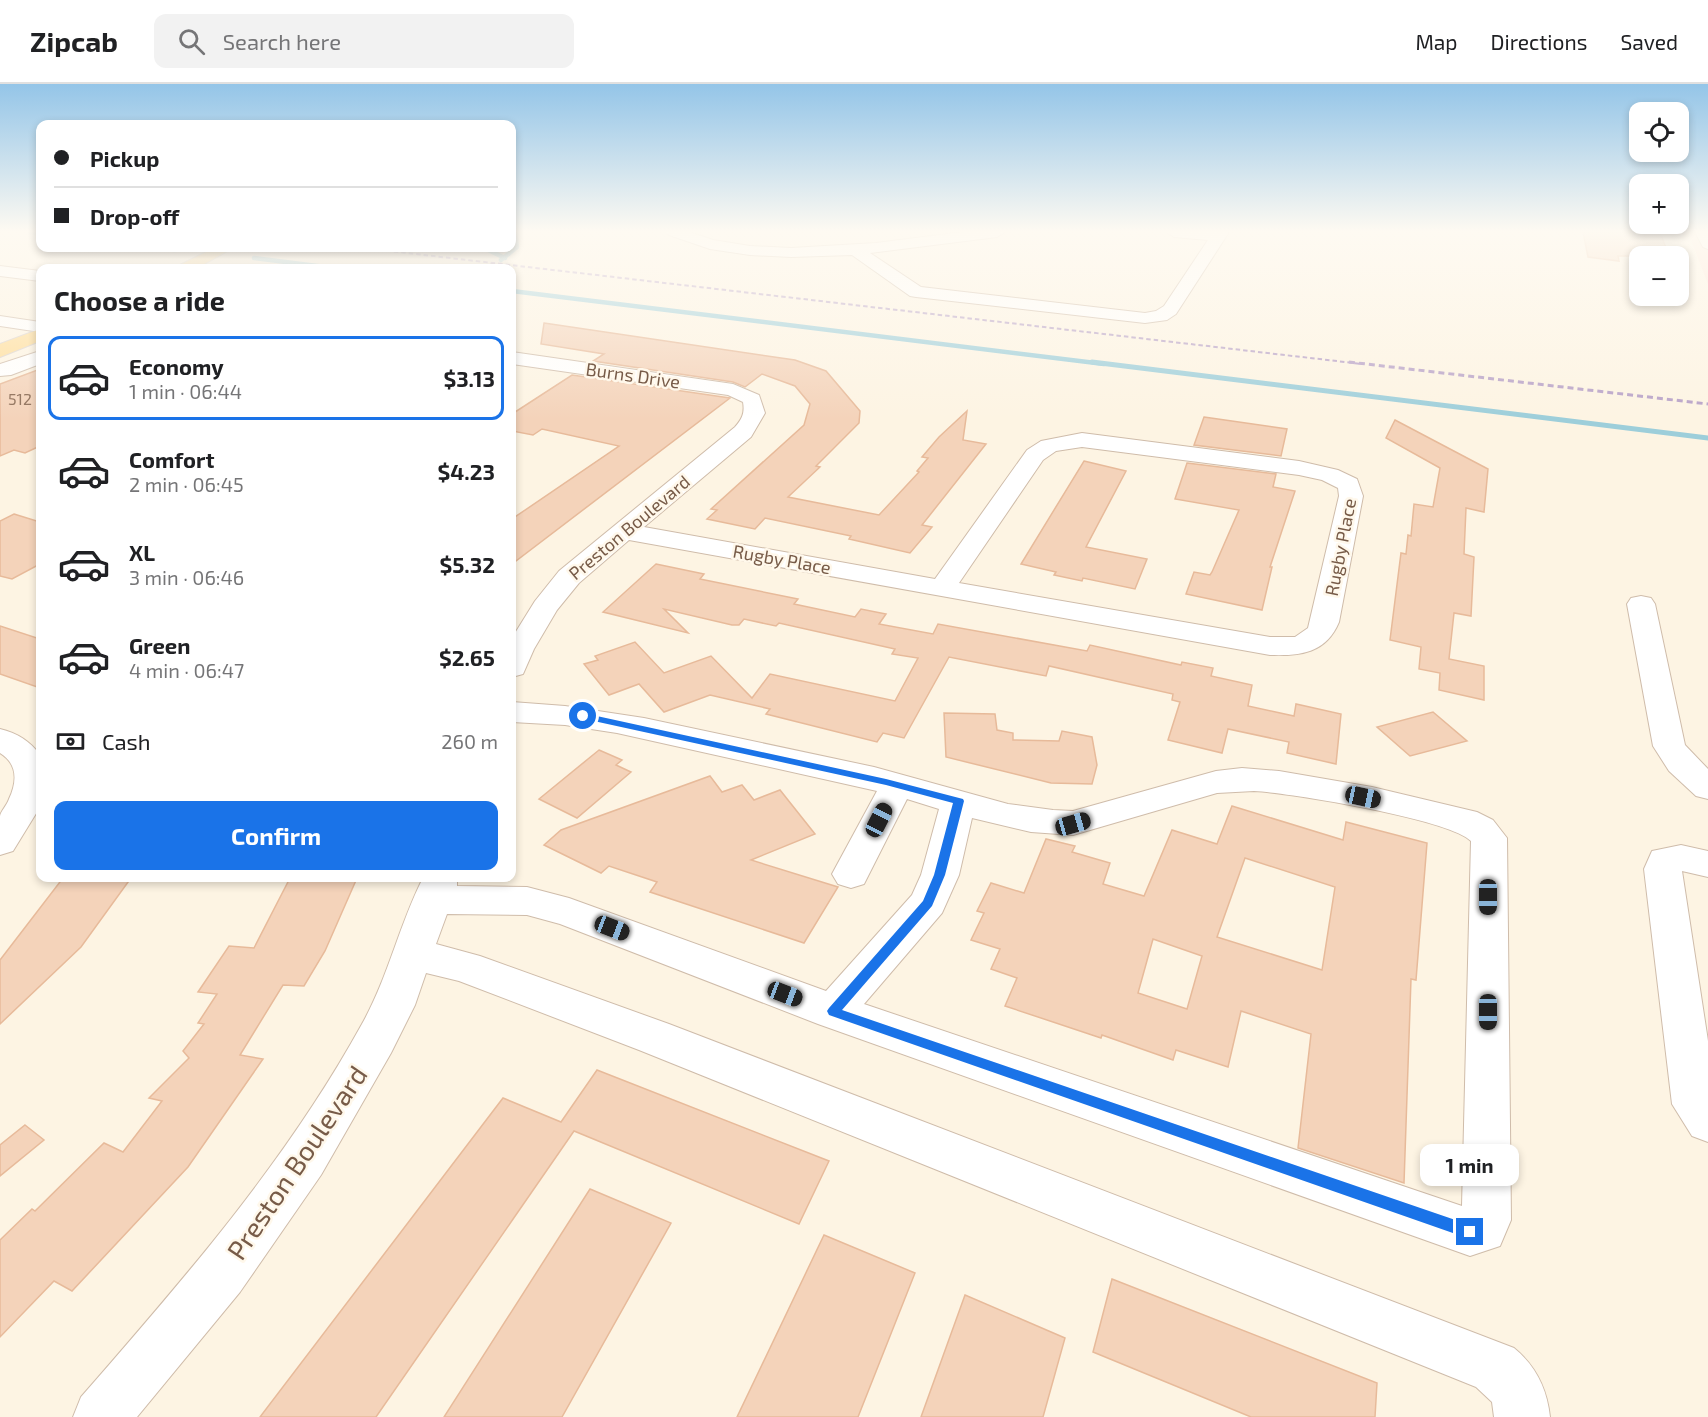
<!DOCTYPE html>
<html lang="en">
<head>
<meta charset="utf-8">
<style>
	:root { --surface:#fff; --page:#f2f2f2; --text:#202124; --muted:#757577; --line:#e0e0e0; --accent:#1a73e8 }
	body { margin:0; font-family:"Exo 2",sans-serif; background:var(--page); color:var(--text); height:100vh; display:flex; flex-direction:column; font-size:22px; white-space:nowrap }
	* { box-sizing:border-box; margin:0 }
	p { font-size:20px; color:var(--muted) }
	.icon { flex:none; width:33px; height:33px; fill:none; stroke:currentColor; stroke-width:2; stroke-linecap:round; stroke-linejoin:round }
	.map { position:relative; flex:1; overflow:hidden }
	.drawer { position:absolute; left:36px; top:180px; width:480px; height:618px; display:flex; flex-direction:column; background:var(--surface); border-radius:12px; box-shadow:0 3px 9px #0003 }
	.drawer>* { flex:none }
	.hud { position:absolute; left:36px; top:36px; width:480px; height:132px; border-radius:12px; box-shadow:0 3px 9px #0003; display:grid; align-content:center; height:132px; padding:0 18px; background:var(--surface) }
	.fabs { position:absolute; left:1629px; top:18px; display:grid; gap:12px }
	.fabs a { display:grid; place-items:center; width:60px; height:60px; border-radius:12px; background:var(--surface); box-shadow:0 3px 9px #0003; font-size:30px }
	.end { position:absolute; width:27px; height:27px; margin:-14px; border:8px solid #1a73e8; background:#fff; box-shadow:0 0 0 3px #fff }
	.from { border-radius:50% }
	.bubble { position:absolute; height:42px; border-radius:12px; background:var(--surface); box-shadow:0 3px 9px #0003; font-size:20px; font-weight:700; line-height:42px; text-align:center }
	.car { position:absolute; width:18px; height:36px; margin:-18px -9px; border-radius:8px; box-shadow:0 0 4px 2px #0007; background:linear-gradient(#222 24%,#8ab4d8 0 40%,#222 0 76%,#8ab4d8 0 86%,#222 0) }
	.hud b { display:flex; align-items:center; gap:21px; height:57px; font-size:22px }
	.hud b+b { border-top:2px solid var(--line) }
	.hud i { width:15px; height:15px; background:var(--text) }
	ul { padding:0; list-style:none }
	li { display:flex; align-items:center; gap:18px; height:84px; margin:0 12px 9px; padding:0 6px; border:3px solid transparent; border-radius:12px }
	li div { flex:1 }
	li b { display:block; font-size:22px }
	li em { font-style:normal; font-weight:700 }
	li.current { border-color:var(--accent) }
	li>.icon { width:54px; height:54px; stroke-width:1.5 }
	h2 { padding:0 18px; font-size:27px; line-height:72px }
	.pay { display:flex; align-items:center; gap:15px; height:66px; padding:0 18px; font-size:22px }
	.pay p { margin-inline-start:auto }
	.cta { display:flex; gap:12px; margin-top:auto; padding:12px 18px }
	.cta a { flex:1; height:69px; border-radius:12px; background:var(--accent); color:#fff; font-size:24px; font-weight:700; line-height:69px; text-align:center }
	header { display:flex; align-items:center; gap:36px; box-sizing:border-box; height:84px; padding:0 30px; background:var(--surface); border-bottom:2px solid var(--line) }
	header strong { font-size:28px }
	nav { display:flex; gap:33px; margin-inline-start:auto; font-size:21px }
	.search { width:420px; height:54px; background:var(--page); display:flex; align-items:center; gap:15px; box-sizing:border-box; padding:0 21px; border-radius:12px; color:var(--muted); font-size:22px }
	.map>svg:first-child { display:block }
</style>
</head>
<body>
<header>
<strong>Zipcab</strong>
<div class="search"><svg class="icon" aria-label="search" viewBox="0 0 24 24"><circle cx="10" cy="10" r="6"/><path d="M15 15l6 6"/></svg>Search here</div>
<nav><a>Map</a><a>Directions</a><a>Saved</a></nav>
</header>
<div class="map">
<svg width="1708" height="1333" viewBox="0 0 1708 1333">
	<rect width="100%" height="100%" fill="#fdf4e3"/>
	<!-- commercial -->
	<path fill="#fee4d7" d="M1688 148H1708V200Z"/>
	<g fill="none" stroke-linecap="round" stroke-linejoin="round">
		<!-- stream-far1 -->
		<g stroke="#9dceda" stroke-width="4.5">
			<path d="M29 148 40 149"/>
			<path d="M155 164 175 166"/>
			<path d="M484 164 505 174"/>
			<path d="M254 174 333 184"/>
			<path d="M501 176 517 163 515 148"/>
			<path d="M489 184 491 182"/>
			<path d="M512 207 1104 280"/>
		</g>
		<!-- stream -->
		<path stroke="#9dceda" stroke-width="5" d="M1092 278 1708 354"/>
	</g>
	<!-- building -->
	<g fill="#f4d3ba" stroke="#e7ba9a" stroke-width="1.5" fill-rule="evenodd">
		<path d="M1583 148H1660L1669 172H1618L1619 177 1588 173Z"/>
		<path d="M544 239 795 276 826 287 860 327 859 339 816 382 820 383 788 413 879 431 919 388 917 387 928 374 922 373 939 353 967 327 963 356 986 360 922 441 932 443 910 469 849 455 851 452 765 434 755 445 707 435 717 426 711 425 804 341 810 320 795 302 762 290 745 303 733 298 593 277 604 270 541 260Z"/>
		<path d="M40 285V362L25 369 14 366 0 372V300Z"/>
		<path d="M572 291 730 314 512 480V435L619 362 542 345 533 351 512 347V330Z"/>
		<path d="M1204 333 1287 345 1281 372 1194 361Z"/>
		<path d="M1395 336 1488 385 1484 428 1466 424 1464 470 1474 473 1471 532 1454 529 1449 575 1484 582V616L1439 606 1440 589 1419 585 1421 563 1390 556 1401 469 1406 470 1408 451 1411 452 1414 420 1433 423 1440 384 1386 354Z"/>
		<path d="M1084 377 1126 387 1086 463 1147 475 1135 505 1083 494 1082 497 1054 491 1056 488 1021 480Z"/>
		<path d="M1187 379 1276 390 1273 403 1295 407 1270 483H1272L1262 526 1186 510 1194 488 1210 491 1212 488 1239 426 1175 415Z"/>
		<path d="M14 430 40 438V480L12 495 0 492V437Z"/>
		<path d="M656 480 704 490 700 495 798 515 794 520 855 533 861 525 886 530 879 540 933 550 938 540 1087 567 1090 561 1181 581 1182 578 1213 584 1211 592 1252 601 1248 622 1294 632 1296 620 1341 630 1336 680 1287 669 1289 658 1228 645 1222 669 1168 656 1180 618 1172 616 1173 610 1049 582 1046 592 949 573 904 654 883 649 877 658 766 630 770 625 710 611 664 628 639 600 609 611 584 580 598 576 595 572 635 558 664 589 711 572 752 614 770 590 895 617 918 574 892 570 895 565 779 539 776 542 744 535 739 541H732L664 525 688 549 603 528Z"/>
		<path d="M0 542 40 555V604L0 590Z"/>
		<path d="M1433 628 1467 657 1410 672 1377 643Z"/>
		<path d="M944 629 995 630 997 646 1013 649V656L1059 657 1062 647 1092 653 1097 681 1092 700 1051 699 946 673Z"/>
		<path d="M599 666 622 676 616 681 631 688 577 734 539 715Z"/>
		<path d="M710 692 722 708 742 701 754 716 780 706 815 750 751 776 838 803 804 859 650 808 657 798 609 782 601 789 544 761 561 746Z"/>
		<path d="M1232 722 1343 756 1346 738 1427 759 1416 896 1411 895 1404 1099 1298 1064 1311 950 1241 927 1228 983 1176 966 1173 976 1102 951 1101 954 1005 922 1017 894 991 885 1000 865 971 856 984 829 977 827 991 799 1024 809 1046 755 1075 762 1072 768 1110 779 1103 800 1144 812 1172 746 1217 760ZM1245 774 1335 803 1322 886 1217 853ZM1153 855 1202 872 1187 925 1138 909Z"/>
		<path d="M63 794H131L81 863 0 940V876Z"/>
		<path d="M290 794H357L325 867 304 902 283 901 240 971 263 975 188 1083 72 1207 54 1197 0 1253V1156L32 1125 35 1127 104 1059 123 1068 162 1017 149 1014 189 974 183 967 204 940 198 939 217 910 198 908 229 862 254 864Z"/>
		<path d="M597 986 829 1077 799 1140 574 1047 376 1333H260L503 1014 561 1038Z"/>
		<path d="M25 1041 44 1056 0 1092V1061Z"/>
		<path d="M590 1105 671 1139 562 1333H444Z"/>
		<path d="M824 1151 915 1189 858 1333H737Z"/>
		<path d="M1112 1195 1377 1299 1375 1333H1251L1093 1268Z"/>
		<path d="M965 1211 1065 1254 1043 1333H921Z"/>
	</g>
	<g fill="none" stroke-linecap="round" stroke-linejoin="round">
		<defs>
			<g id="minor">
				<path d="M666 148H689L713 156 750 162 791 164 876 159 963 148H1005L997 153 870 169 921 203 1145 229 1156 227 1164 222 1208 156 1174 153 1166 148H1229L1176 230 1167 236 1145 239 916 213 910 212 852 171 791 173 750 171 710 165 669 151Z"/>
				<path d="M1695 148H1708V165L1703 163Z"/>
				<path d="M0 182 40 187V197L0 192Z"/>
				<path d="M0 232 40 238V248L0 242Z"/>
				<path d="M40 267V280L11 291 0 292V280Z"/>
				<path d="M512 268 733 300 759 311 765 329 751 353 644 443 935 495 1027 366 1041 357 1082 349 1299 377 1338 386 1357 395 1363 412 1339 538C1326 569 1301 572 1270 571L629 456 579 499 557 526 534 565 523 590 512 593V554L535 517 559 487 735 343C742 335 745 329 743 318L728 311 512 280ZM1082 363 1299 391 1322 396 1338 404 1339 412 1308 544 1295 553H1270L959 499 1043 376 1056 367Z"/>
				<path d="M1641 512 1651 514 1655 520 1685 661 1708 685V715L1696 712 1669 687 1653 662 1627 520 1631 514Z"/>
				<path d="M512 618 565 622 644 634 874 683 1008 720 1053 726 1073 727 1216 687 1242 684 1279 687 1372 703 1477 728 1493 736 1507 754 1511 1136 1500 1162 1470 1172 818 940 560 840 527 831 447 830 436 860 480 872 669 940 1514 1264C1536 1282 1547 1305 1550 1333H1494L1492 1318 1476 1303 639 966 459 897 426 889 415 921 391 969 321 1091 240 1208 137 1333H73L81 1313C184 1195 286 1078 362 940 388 894 399 841 423 794H457V802L527 803 569 814 826 907 912 811 921 791 939 725 907 715 864 800 851 804 838 800 832 790 877 707 617 649 565 641 512 638ZM1254 707C1291 709 1449 735 1471 757L1462 1122 864 920 942 829 959 791 972 734 1031 748 1073 751 1217 709Z"/>
				<path d="M0 645C17 649 30 657 40 671V723L13 767 0 771C0 759 0 743 0 732 1 727 7 721 9 715 17 698 18 680 0 669Z"/>
				<path d="M1681 761 1708 767V793L1682 787 1708 957V1058L1692 1052 1672 1020 1644 785 1652 767Z"/>
			</g>
			<g id="major">
				<path d="M214 164H233L197 184H178L180 181Z"/>
				<path d="M40 245V257L0 273V260Z"/>
			</g>
		</defs>
		<!-- minor casing -->
		<use href="#minor" stroke="#cfbcaa" stroke-width="2"/>
		<!-- major casing -->
		<use href="#major" stroke="#dcd4cf" stroke-width="2"/>
		<!-- minor -->
		<use href="#minor" fill="#fff" fill-rule="evenodd"/>
		<!-- major -->
		<use href="#major" fill="#fedd99" fill-rule="evenodd"/>
		<!-- rail-far1 -->
		<path stroke="#b7a1c7" stroke-width="2" stroke-dasharray="4.5 3" stroke-linecap="butt" d="M364 164 1362 280"/>
		<!-- rail -->
		<path stroke="#b7a1c7" stroke-width="3" stroke-dasharray="6 4" stroke-linecap="butt" d="M1349 278 1708 320"/>
	</g>
	<!-- sky -->
	<linearGradient id="sky" x2="0" y2="1"><stop stop-color="#94c5e8"/><stop offset="0.44" stop-color="#fefaf2"/><stop offset="1" stop-color="#fefaf2" stop-opacity="0"/></linearGradient>
	<rect width="1708" height="335" fill="url(#sky)"/>
	<!-- route -->
	<path fill="#1a73e8" d="M583 629 886 695 963 715 964 717 945 791 932 822 842 926 1470 1141 1475 1143 1478 1148 1475 1153 1470 1155 829 931 827 927 829 924 923 817 934 791 953 719 886 701 580 634 578 632Z"/>
	<g text-anchor="middle" dominant-baseline="central" stroke-width="5" stroke-linejoin="round" paint-order="stroke">
		<!-- far-number labels -->
		<g font-size="16" fill="#967964">
			<text x="20" y="314">512</text>
		</g>
		<!-- far-street labels -->
		<g font-size="18" fill="#775b48" stroke="#fff8eb">
			<text transform="translate(633 291) rotate(8)">Burns Drive</text>
			<text transform="translate(629 443) rotate(-40)">Preston Boulevard</text>
			<text transform="translate(1340 463) rotate(-79)">Rugby Place</text>
			<text transform="translate(782 475) rotate(10)">Rugby Place</text>
		</g>
		<!-- near-street labels -->
		<g font-size="27" fill="#775b48" stroke="#fff8eb">
			<text transform="translate(296 1078) rotate(-56)">Preston Boulevard</text>
		</g>
	</g>
</svg>
<div class="fabs">
<a><svg class="icon" aria-label="locate" viewBox="0 0 24 24"><circle cx="12" cy="12" r="6"/><path d="M12 2v4M12 18v4M2 12h4M18 12h4"/></svg></a>
<a>+</a>
<a>−</a>
</div>
<i class="end from" style="left:583px;top:632px"></i>
<i class="end" style="left:1470px;top:1148px"></i>
<div class="bubble" style="left:1420px;top:1060px;width:99px">1 min</div>
<i class="car" style="left:1363px;top:713px;rotate:102deg"></i>
<i class="car" style="left:879px;top:736px;rotate:27deg"></i>
<i class="car" style="left:1073px;top:740px;rotate:74deg"></i>
<i class="car" style="left:1488px;top:813px;rotate:180deg"></i>
<i class="car" style="left:612px;top:844px;rotate:111deg"></i>
<i class="car" style="left:785px;top:910px;rotate:111deg"></i>
<i class="car" style="left:1488px;top:928px;rotate:180deg"></i>
<div class="hud">
<b><i class="from"></i>Pickup</b>
<b><i></i>Drop-off</b>
</div>
<section class="drawer">
<h2>Choose a ride</h2>
<ul>
<li class="current"><svg class="icon" aria-label="car" viewBox="0 0 24 24"><path d="M5 17H2v-5l4-1 3-4h7l3 4 3 1v5h-3M9 17h6M6 11h13"/><circle cx="7" cy="17" r="2"/><circle cx="17" cy="17" r="2"/></svg><div><b>Economy</b><p>1 min · 06:44</p></div><em>$3.13</em></li>
<li><svg class="icon" aria-label="car" viewBox="0 0 24 24"><path d="M5 17H2v-5l4-1 3-4h7l3 4 3 1v5h-3M9 17h6M6 11h13"/><circle cx="7" cy="17" r="2"/><circle cx="17" cy="17" r="2"/></svg><div><b>Comfort</b><p>2 min · 06:45</p></div><em>$4.23</em></li>
<li><svg class="icon" aria-label="car" viewBox="0 0 24 24"><path d="M5 17H2v-5l4-1 3-4h7l3 4 3 1v5h-3M9 17h6M6 11h13"/><circle cx="7" cy="17" r="2"/><circle cx="17" cy="17" r="2"/></svg><div><b>XL</b><p>3 min · 06:46</p></div><em>$5.32</em></li>
<li><svg class="icon" aria-label="car" viewBox="0 0 24 24"><path d="M5 17H2v-5l4-1 3-4h7l3 4 3 1v5h-3M9 17h6M6 11h13"/><circle cx="7" cy="17" r="2"/><circle cx="17" cy="17" r="2"/></svg><div><b>Green</b><p>4 min · 06:47</p></div><em>$2.65</em></li>
</ul>
<div class="pay"><svg class="icon" aria-label="cash" viewBox="0 0 24 24"><path d="M3 7h18v10H3z"/><circle cx="12" cy="12" r="2"/></svg>Cash<p>260 m</p></div>
<div class="cta"><a>Confirm</a></div>
</section>
</div>
</body>
</html>
